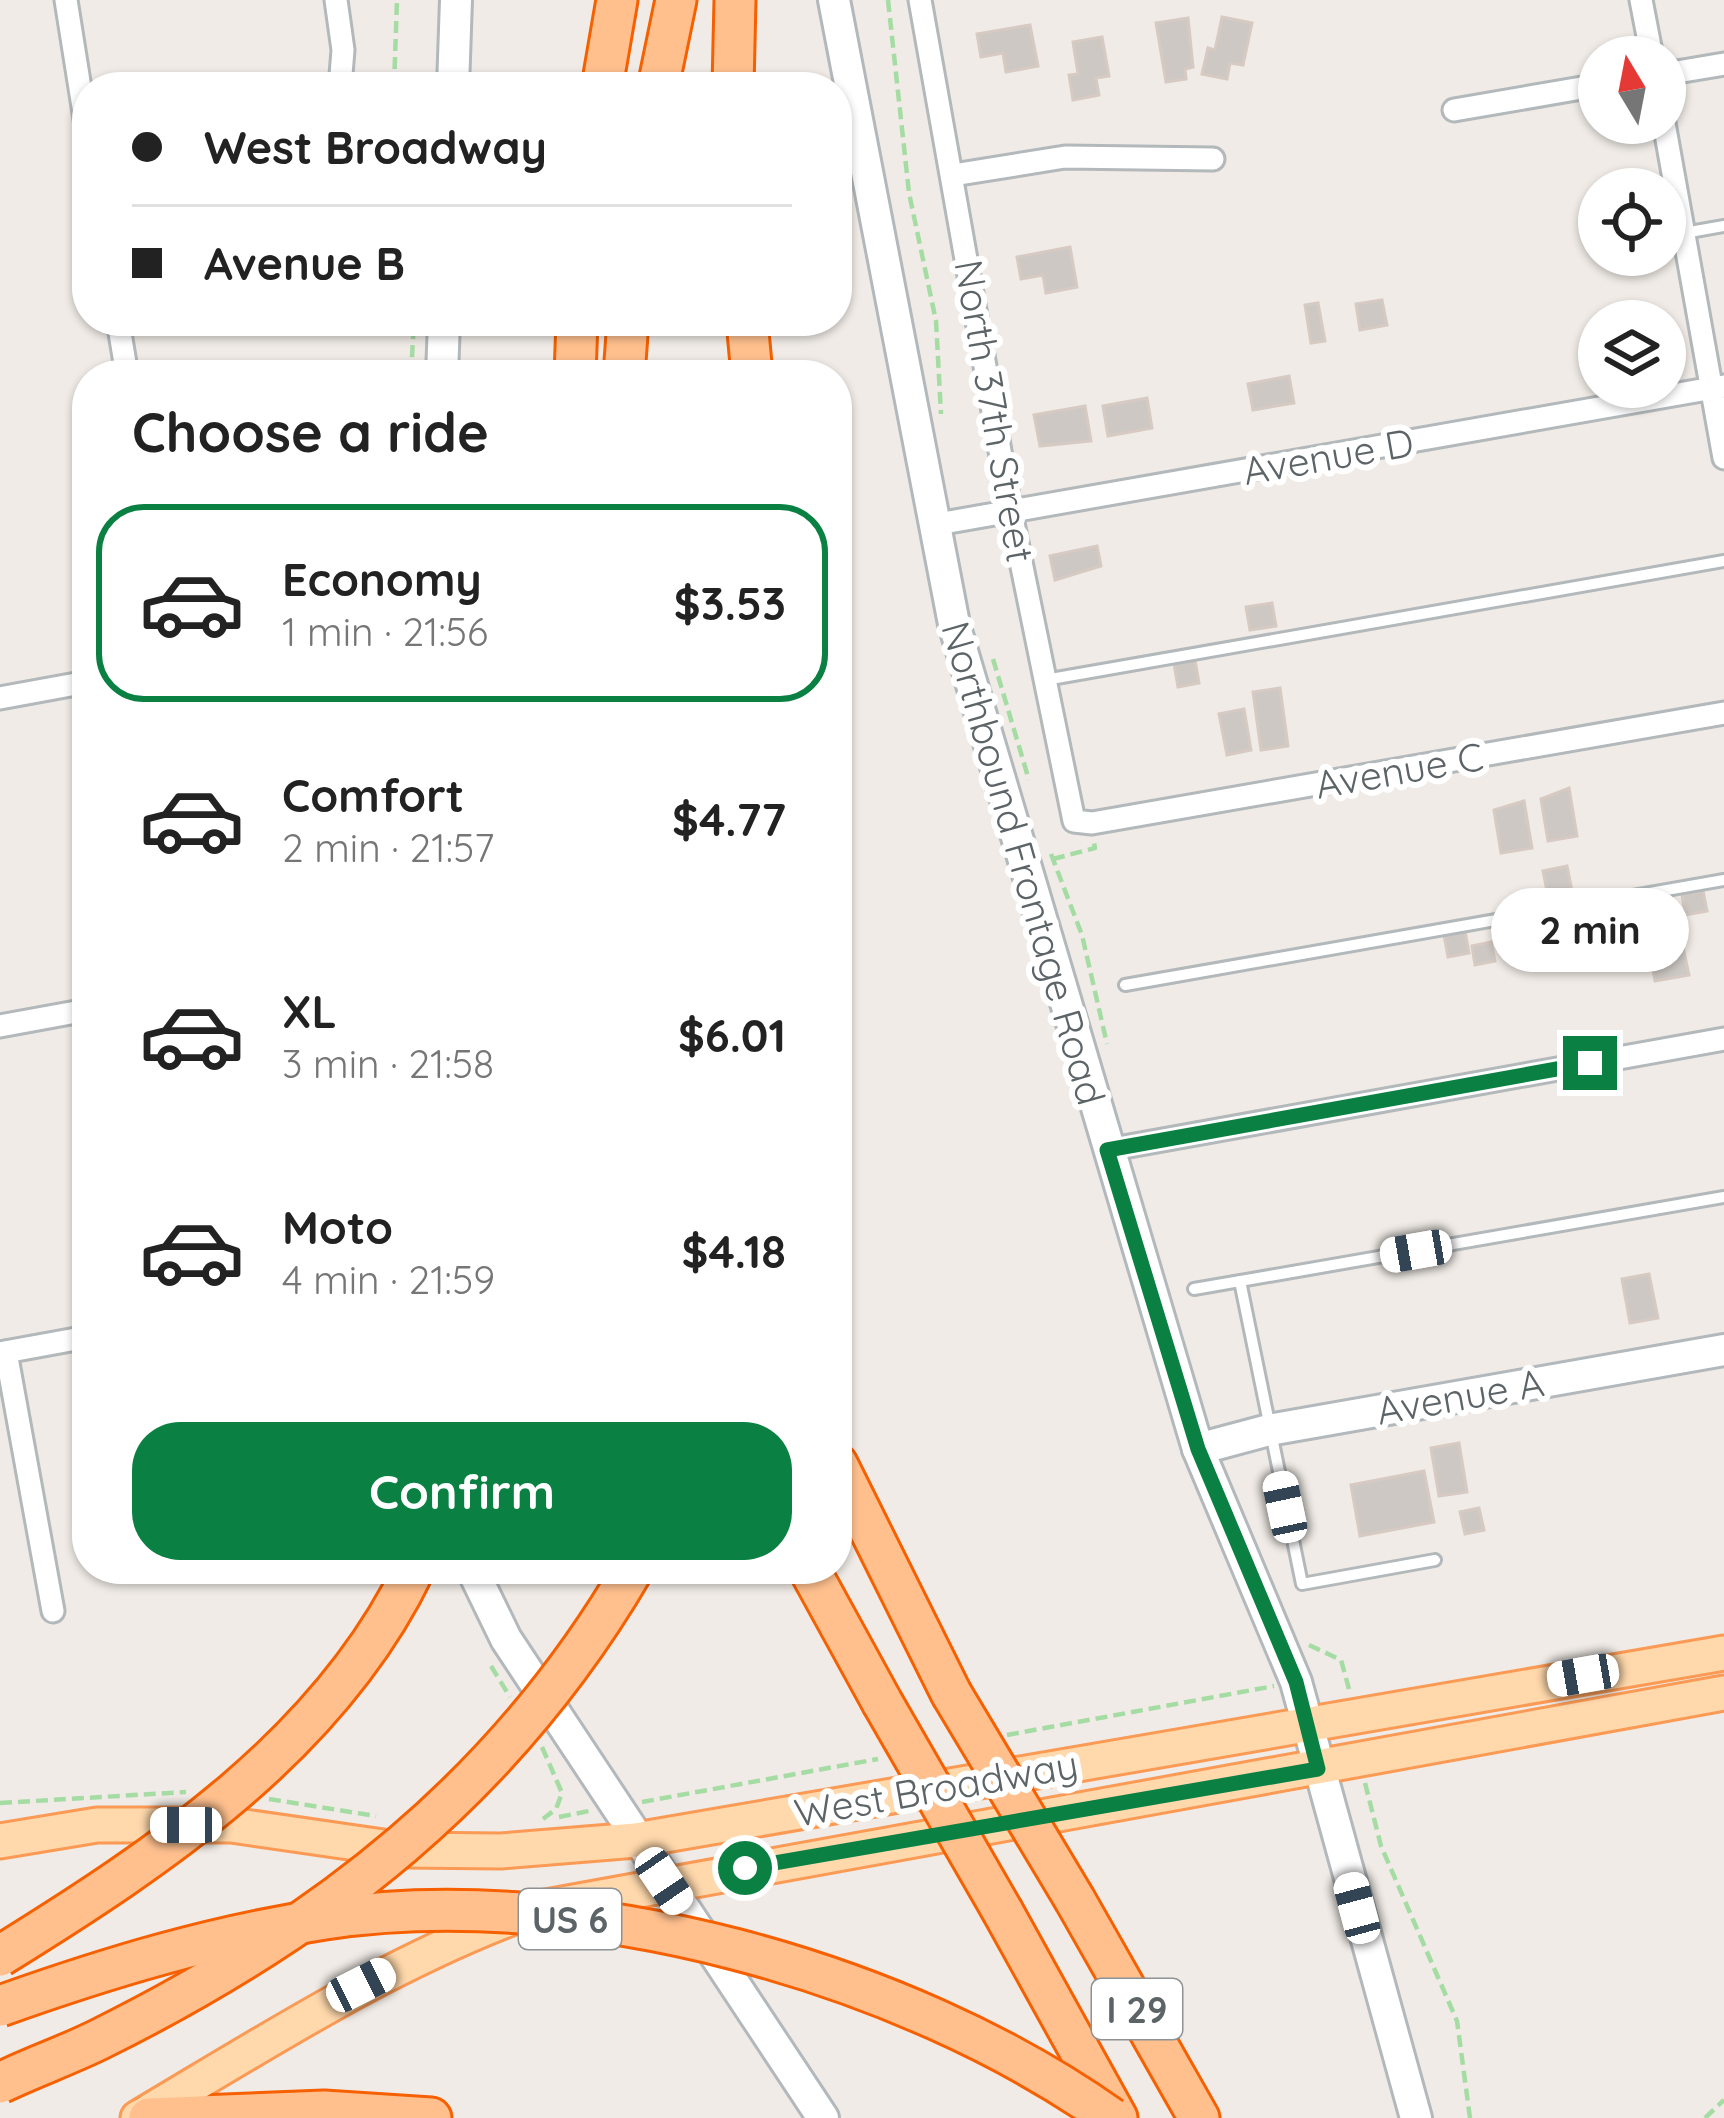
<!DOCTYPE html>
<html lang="en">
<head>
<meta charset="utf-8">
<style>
	:root { --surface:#fff; --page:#f6f6f6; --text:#222; --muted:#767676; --line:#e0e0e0; --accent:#0b8043 }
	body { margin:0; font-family:Quicksand,sans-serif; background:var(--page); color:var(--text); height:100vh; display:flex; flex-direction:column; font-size:45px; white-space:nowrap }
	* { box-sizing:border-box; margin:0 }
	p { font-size:39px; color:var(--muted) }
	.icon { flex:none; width:66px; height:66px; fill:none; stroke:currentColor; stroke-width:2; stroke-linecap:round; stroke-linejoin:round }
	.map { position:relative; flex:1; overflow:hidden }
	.side { position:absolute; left:72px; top:360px; width:780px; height:1224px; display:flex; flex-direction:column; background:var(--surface); border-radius:48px; box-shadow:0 3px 9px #0004 }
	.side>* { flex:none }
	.guide { position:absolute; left:72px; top:72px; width:780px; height:264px; border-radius:48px; box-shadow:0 3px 9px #0004; display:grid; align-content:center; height:264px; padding:0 60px; background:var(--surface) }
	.needle { width:78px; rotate:350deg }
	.tools { position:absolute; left:1578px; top:36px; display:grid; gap:24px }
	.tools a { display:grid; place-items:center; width:108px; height:108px; border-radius:50%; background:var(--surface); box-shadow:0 3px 9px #0004; font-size:60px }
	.end { position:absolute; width:54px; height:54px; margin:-27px; border:15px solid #0b8043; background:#fff; box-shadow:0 0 0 6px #fff }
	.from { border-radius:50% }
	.bubble { position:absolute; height:84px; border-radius:42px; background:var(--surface); box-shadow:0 3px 9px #0004; font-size:39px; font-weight:800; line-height:84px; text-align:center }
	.car { position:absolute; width:36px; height:72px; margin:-36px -18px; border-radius:15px; box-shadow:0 0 9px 3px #0007; background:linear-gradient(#fff 24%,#345 0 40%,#fff 0 76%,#345 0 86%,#fff 0) }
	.guide b { display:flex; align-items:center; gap:42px; height:114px; font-size:45px }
	.guide b+b { border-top:3px solid var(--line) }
	.guide i { width:30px; height:30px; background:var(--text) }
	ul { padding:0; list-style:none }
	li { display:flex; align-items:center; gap:36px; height:198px; margin:0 24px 18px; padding:0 36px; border:6px solid transparent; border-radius:48px }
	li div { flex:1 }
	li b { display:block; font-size:45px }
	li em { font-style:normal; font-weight:800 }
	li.current { border-color:var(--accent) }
	li>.icon { width:108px; height:108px; stroke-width:1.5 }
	h2 { padding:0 60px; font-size:54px; line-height:144px }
	.primary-button { display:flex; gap:24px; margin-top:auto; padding:24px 60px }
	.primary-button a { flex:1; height:138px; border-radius:48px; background:var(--accent); color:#fff; font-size:48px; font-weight:800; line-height:138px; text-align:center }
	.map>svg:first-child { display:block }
</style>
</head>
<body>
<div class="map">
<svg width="1724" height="2118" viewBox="0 0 1724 2118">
	<rect width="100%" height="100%" fill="#f0ebe6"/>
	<!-- building -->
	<g fill="#cdc8c4" stroke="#d6cac3" stroke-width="3">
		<path d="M1222 17 1252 23 1243 65 1230 63 1227 79 1202 74 1208 48 1215 50Z"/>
		<path d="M1188 18 1193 67 1185 69 1186 79 1166 82 1156 23Z"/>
		<path d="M1030 25 1038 66 1006 72 1003 53 981 57 977 34Z"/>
		<path d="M1102 37 1109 76 1096 78 1099 95 1073 100 1069 75 1078 74 1073 42Z"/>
		<path d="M1070 247 1077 287 1046 293 1043 275 1021 279 1017 257Z"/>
		<path d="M1382 300 1387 325 1360 330 1356 304Z"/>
		<path d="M1318 303 1325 341 1311 343 1305 305Z"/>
		<path d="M1289 376 1294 403 1253 410 1248 384Z"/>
		<path d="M1147 398 1152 428 1108 436 1103 406Z"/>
		<path d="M1085 406 1091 441 1040 446 1034 415Z"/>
		<path d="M1097 546 1101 566 1055 580 1050 556Z"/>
		<path d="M1272 603 1276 626 1250 630 1246 607Z"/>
		<path d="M1195 660 1199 683 1178 687 1174 664Z"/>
		<path d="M1280 688 1288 746 1261 750 1253 692Z"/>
		<path d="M1244 709 1251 750 1227 755 1219 714Z"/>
		<path d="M1569 788 1577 836 1548 841 1541 799Z"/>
		<path d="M1524 801 1532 848 1501 853 1494 810Z"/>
		<path d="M1567 866 1572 891 1548 896 1543 871Z"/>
		<path d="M1703 891 1707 911 1685 915 1682 895Z"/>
		<path d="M1465 931 1469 953 1448 957 1444 935Z"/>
		<path d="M1491 942 1495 961 1475 965 1472 946Z"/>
		<path d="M1683 947 1689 975 1655 981 1650 953Z"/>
		<path d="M1649 1274 1658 1318 1630 1323 1622 1279Z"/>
		<path d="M1459 1443 1467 1492 1439 1496 1431 1448Z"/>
		<path d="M1424 1471 1434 1522 1360 1536 1351 1485Z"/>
		<path d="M1479 1508 1484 1530 1465 1534 1460 1512Z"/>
	</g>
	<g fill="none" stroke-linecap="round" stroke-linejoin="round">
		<defs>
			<g id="lane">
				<path d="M1684 233 1724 226"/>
				<path d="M1045 680 1724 561"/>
				<path d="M1125 985 1724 880"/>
				<path d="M1240 1281 1302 1584 1435 1560"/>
				<path d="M1194 1289 1724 1197"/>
			</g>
			<g id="street">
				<path d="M66 0 87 132"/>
				<path d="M336 0 343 50 340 87"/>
				<path d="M920 0 1011 513 1074 821 1092 823 1724 713"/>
				<path d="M1641 0 1652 57"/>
				<path d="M1665 74 1724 64"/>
				<path d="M1454 110 1599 85"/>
				<path d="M1664 123 1724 458"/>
				<path d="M953 175 1065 157 1213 159"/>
				<path d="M118 321 127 375"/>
				<path d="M932 525 1724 386"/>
				<path d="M0 698 87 682"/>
				<path d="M0 1026 87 1010"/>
				<path d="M1107 1150 1724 1039"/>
				<path d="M6 1352 53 1611"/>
				<path d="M0 1353 87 1337"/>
			</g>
			<g id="secondary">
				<path d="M834 0 954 624 1198 1449 1296 1682 1416 2118"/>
				<path d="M453 87 456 0"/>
				<path d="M442 375 444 321"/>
				<path d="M1198 1449 1269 1430 1724 1350"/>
				<path d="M472 1569 506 1639 823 2118"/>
			</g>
			<g id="primary">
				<path d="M0 1841 97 1825H231L404 1850 501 1851 636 1840 1724 1653"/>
				<path d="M138 2118C268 2041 393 1960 535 1909L1724 1693"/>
			</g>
			<g id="highway">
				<path d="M602 87 617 0"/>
				<path d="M658 87 676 0"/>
				<path d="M733 87 735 0"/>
				<path d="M747 321 752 375"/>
				<path d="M575 375 577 321"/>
				<path d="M624 375 628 321"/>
				<path d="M837 1464 951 1693"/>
				<path d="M809 1569 882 1702"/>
				<path d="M1075 1900 1199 2118"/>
				<path d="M1003 1912 1117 2118"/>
				<path d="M149 2118 324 2111 431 2118"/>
			</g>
		</defs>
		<!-- lane casing -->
		<use href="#lane" stroke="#b3b8bb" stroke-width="16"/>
		<!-- street casing -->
		<use href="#street" stroke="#b3b8bb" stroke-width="27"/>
		<!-- secondary casing -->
		<use href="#secondary" stroke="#b2b8bb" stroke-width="36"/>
		<!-- primary casing -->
		<use href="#primary" stroke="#fa9a55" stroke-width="39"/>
		<!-- highway casing -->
		<use href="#highway" stroke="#f66000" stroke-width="45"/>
		<!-- path -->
		<g stroke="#a5dca3" stroke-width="4.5" stroke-dasharray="12 6" stroke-linecap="butt">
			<path d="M888 0 909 193 936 321 941 414"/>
			<path d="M394 87 397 0"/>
			<path d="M411 375 414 321"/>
			<path d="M993 659 1029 780"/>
			<path d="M1051 854 1082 935 1107 1044"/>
			<path d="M1053 859 1095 848 1094 843"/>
			<path d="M1309 1645 1341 1660 1349 1689"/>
			<path d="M491 1666 510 1697"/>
			<path d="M1007 1735 1274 1686"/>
			<path d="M542 1747 562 1793 556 1809 543 1819"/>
			<path d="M1365 1783 1381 1846 1457 2021 1470 2118"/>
			<path d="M269 1799 376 1816"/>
			<path d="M642 1802 878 1759"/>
			<path d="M0 1803 186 1792"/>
			<path d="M559 1817 589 1811"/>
			<path d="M1705 2118 1724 2100"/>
		</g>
		<!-- lane -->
		<use href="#lane" stroke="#fff" stroke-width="10"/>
		<!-- street -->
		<use href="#street" stroke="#fff" stroke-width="21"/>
		<!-- secondary -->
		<use href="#secondary" stroke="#fff" stroke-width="30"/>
		<!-- primary -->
		<use href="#primary" stroke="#ffd9ac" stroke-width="33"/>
		<!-- highway -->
		<use href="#highway" stroke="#ffc08e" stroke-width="39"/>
		<defs>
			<g id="highway-bridge">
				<path d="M951 1693 1075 1900"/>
				<path d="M882 1702 1003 1912"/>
				<path d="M0 1956C160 1857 330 1744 414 1569"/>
				<path d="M0 2006C107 1968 212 1936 325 1919 577 1881 904 1971 1111 2118"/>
				<path d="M0 2083C33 2067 68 2055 100 2039 324 1928 506 1787 633 1569"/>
			</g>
		</defs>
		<!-- highway-bridge casing -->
		<use href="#highway-bridge" stroke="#f66000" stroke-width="45" stroke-linecap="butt"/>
		<!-- highway-bridge -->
		<use href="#highway-bridge" stroke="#ffc08e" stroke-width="39"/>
	</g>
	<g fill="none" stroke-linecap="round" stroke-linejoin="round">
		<!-- route -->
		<path stroke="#0b8043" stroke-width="15" d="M745 1868 1318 1769 1296 1682 1198 1449 1107 1150 1590 1063"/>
	</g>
	<g text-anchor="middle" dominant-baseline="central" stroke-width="12" stroke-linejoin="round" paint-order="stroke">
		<!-- shield labels -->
		<g fill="#fff" stroke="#8e9295" stroke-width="3">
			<rect x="519" y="1889" width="102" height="60" rx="9"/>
			<rect x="1092" y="1979" width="90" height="60" rx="9"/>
		</g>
		<g font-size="36" font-weight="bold" fill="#5d6467">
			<text x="570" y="1919">US 6</text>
			<text x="1137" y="2009">I 29</text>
		</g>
		<!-- street labels -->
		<g font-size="39" fill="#5d6467" stroke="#fff">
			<text transform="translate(995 411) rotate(80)">North 37th Street</text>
			<text transform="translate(1328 456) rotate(-10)">Avenue D</text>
			<text transform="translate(1399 770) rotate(-10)">Avenue C</text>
			<text transform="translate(1024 863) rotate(74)">Northbound Frontage Road</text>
			<text transform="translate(1460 1396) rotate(-10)">Avenue A</text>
			<text transform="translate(936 1788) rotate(-10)">West Broadway</text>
		</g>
	</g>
</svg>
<div class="tools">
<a><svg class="needle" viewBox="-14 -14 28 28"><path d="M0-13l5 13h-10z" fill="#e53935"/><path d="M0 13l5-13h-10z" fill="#767676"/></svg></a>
<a><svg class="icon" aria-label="locate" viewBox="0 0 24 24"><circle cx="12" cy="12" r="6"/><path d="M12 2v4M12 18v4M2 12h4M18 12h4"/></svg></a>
<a><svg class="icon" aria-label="layers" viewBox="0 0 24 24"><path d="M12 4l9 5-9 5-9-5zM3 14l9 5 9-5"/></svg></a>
</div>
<i class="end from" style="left:745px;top:1868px"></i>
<i class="end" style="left:1590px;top:1063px"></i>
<div class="bubble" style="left:1491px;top:888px;width:198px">2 min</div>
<i class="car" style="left:1416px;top:1251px;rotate:260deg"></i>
<i class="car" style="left:1285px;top:1507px;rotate:348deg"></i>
<i class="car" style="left:1583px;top:1675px;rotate:260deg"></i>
<i class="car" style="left:186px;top:1825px;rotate:270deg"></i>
<i class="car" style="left:664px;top:1881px;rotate:146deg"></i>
<i class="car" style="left:1357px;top:1908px;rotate:345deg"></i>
<i class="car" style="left:361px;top:1985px;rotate:63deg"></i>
<div class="guide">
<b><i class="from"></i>West Broadway</b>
<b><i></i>Avenue B</b>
</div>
<section class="side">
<h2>Choose a ride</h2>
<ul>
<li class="current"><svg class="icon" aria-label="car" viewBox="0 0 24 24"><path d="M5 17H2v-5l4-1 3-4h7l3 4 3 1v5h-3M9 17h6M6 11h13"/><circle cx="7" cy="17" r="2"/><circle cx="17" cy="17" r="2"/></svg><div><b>Economy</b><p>1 min · 21:56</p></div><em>$3.53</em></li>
<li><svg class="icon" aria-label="car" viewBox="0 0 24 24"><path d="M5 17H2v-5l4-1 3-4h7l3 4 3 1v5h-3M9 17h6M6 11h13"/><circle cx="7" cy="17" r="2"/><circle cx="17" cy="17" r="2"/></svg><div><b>Comfort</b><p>2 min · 21:57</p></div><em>$4.77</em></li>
<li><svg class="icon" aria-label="car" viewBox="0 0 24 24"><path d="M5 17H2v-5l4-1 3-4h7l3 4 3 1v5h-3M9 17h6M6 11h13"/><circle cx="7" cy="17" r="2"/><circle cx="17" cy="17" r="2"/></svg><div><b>XL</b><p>3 min · 21:58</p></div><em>$6.01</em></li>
<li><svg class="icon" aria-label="car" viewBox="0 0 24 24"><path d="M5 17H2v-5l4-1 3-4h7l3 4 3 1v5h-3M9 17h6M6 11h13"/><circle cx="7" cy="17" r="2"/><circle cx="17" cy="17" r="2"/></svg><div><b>Moto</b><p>4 min · 21:59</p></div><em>$4.18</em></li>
</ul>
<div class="primary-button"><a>Confirm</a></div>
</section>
</div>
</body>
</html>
